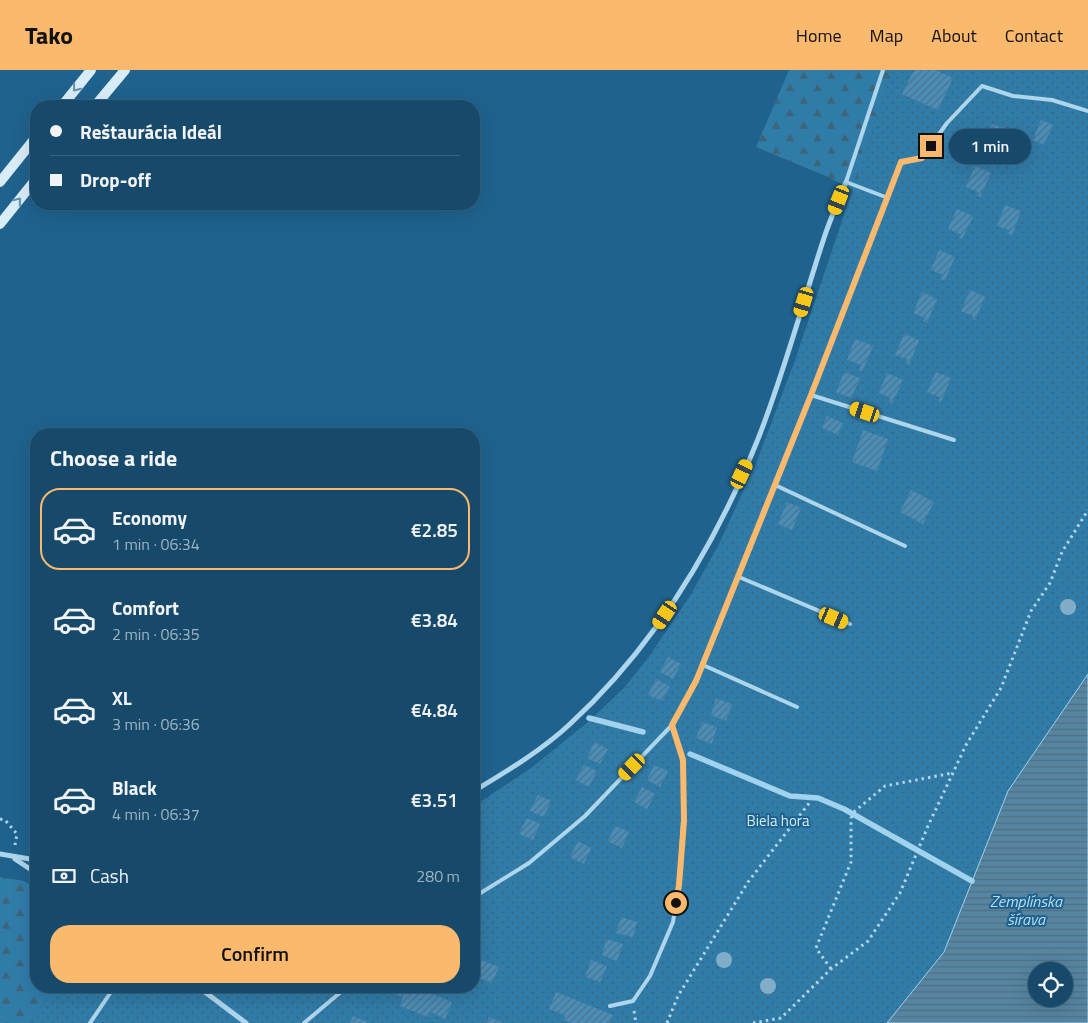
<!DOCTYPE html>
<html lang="en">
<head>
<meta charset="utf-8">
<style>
	:root { --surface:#174a6a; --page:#205170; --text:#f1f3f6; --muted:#9eb3c1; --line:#36627e; --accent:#fab96d }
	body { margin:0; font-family:"Titillium Web",sans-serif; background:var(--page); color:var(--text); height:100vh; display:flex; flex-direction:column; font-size:19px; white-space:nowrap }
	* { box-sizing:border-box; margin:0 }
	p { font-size:16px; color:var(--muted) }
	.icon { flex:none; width:28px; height:28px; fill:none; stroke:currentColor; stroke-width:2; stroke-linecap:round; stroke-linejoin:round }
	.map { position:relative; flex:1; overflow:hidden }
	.details { position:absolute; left:30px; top:358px; width:450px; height:565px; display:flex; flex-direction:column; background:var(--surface); border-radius:20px; box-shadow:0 5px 20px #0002,0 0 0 1px var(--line) }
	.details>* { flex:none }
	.top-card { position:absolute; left:30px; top:30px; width:450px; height:110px; border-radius:20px; box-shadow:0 5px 20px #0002,0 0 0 1px var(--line); display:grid; align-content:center; height:110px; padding:0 20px; background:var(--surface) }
	.controls { position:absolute; left:1028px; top:892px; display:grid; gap:10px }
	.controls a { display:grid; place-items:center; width:45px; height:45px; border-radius:50%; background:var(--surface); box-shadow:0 5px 20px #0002,0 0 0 1px var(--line); font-size:25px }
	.end { position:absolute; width:22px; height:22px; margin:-11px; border:6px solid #fab96d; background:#111; box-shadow:0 0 0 2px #111 }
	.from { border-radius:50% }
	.bubble { position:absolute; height:35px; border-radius:18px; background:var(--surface); box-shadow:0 5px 20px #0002,0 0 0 1px var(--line); font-size:16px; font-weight:600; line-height:35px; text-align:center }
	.car { position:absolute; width:15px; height:30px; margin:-15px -8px; border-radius:6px; box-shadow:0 0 4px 1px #0007; background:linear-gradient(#f5c518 24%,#345 0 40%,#f5c518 0 76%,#345 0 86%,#f5c518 0) }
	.top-card b { display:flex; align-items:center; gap:18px; height:48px; font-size:19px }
	.top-card b+b { border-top:1px solid var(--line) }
	.top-card i { width:12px; height:12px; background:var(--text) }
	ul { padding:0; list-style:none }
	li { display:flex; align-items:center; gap:15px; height:82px; margin:0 10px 8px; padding:0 10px; border:2px solid transparent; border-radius:20px }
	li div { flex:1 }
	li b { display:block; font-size:19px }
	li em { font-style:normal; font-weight:600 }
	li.current { border-color:var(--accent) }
	li>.icon { width:45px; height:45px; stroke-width:1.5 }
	h2 { padding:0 20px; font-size:22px; line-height:60px }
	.pay { display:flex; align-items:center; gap:12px; height:55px; padding:0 20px; font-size:19px }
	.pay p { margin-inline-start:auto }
	.cta { display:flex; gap:10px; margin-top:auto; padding:10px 20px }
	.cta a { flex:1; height:58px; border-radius:20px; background:var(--accent); color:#111; font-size:20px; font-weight:600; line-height:58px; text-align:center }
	header { display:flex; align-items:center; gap:30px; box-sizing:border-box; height:70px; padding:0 25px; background:var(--accent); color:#111 }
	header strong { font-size:24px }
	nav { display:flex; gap:28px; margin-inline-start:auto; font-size:18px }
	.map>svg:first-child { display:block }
</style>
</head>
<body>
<header>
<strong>Tako</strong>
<nav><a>Home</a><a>Map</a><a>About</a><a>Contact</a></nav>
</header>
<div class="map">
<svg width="1088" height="953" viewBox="0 0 1088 953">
	<defs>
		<pattern id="grass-dots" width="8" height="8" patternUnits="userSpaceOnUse" patternTransform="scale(1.25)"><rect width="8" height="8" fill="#307ca9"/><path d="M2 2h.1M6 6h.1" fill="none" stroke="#3e647a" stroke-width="1.8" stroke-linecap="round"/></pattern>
		<pattern id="forest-firs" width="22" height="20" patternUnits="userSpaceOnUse" patternTransform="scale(1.25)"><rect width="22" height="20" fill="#307ca9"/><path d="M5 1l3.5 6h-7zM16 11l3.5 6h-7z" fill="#3e647a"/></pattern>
		<pattern id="water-rules" width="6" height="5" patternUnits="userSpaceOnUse" patternTransform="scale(1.25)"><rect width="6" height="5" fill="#5685a2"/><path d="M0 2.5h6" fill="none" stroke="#526e80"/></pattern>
		<pattern id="building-hatch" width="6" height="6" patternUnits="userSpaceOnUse" patternTransform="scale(1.25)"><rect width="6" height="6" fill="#4c8db7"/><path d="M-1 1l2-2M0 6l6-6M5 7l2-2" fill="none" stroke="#4c738c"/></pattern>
	</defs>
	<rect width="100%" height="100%" fill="#1f628d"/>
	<!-- grass -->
	<path fill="url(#grass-dots)" d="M893 0H1088V604L1008 721 944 882 887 953H30L56 916H474V736L531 698 588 652 624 618 648 588 690 526 719 474 757 391 795 290Z"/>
	<!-- forest -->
	<g fill="url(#forest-firs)">
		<path d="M789 0H893L853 120 828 107 756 77Z"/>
		<path d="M0 807 24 811 36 818V916H56L30 953H0Z"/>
	</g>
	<!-- water -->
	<path fill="url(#water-rules)" stroke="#a1d2ee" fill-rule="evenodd" d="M1088 604V953H887L944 882 1008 721ZM1036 901H1064V929H1036Z"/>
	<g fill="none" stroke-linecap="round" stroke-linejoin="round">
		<!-- stream -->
		<g stroke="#a1d2ee" stroke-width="5.5">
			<path d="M589 648 643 662"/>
			<path d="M690 684 790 726 818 728 844 739 972 811"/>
		</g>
	</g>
	<!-- building -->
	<g fill="url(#building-hatch)">
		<path d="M914 0H936L953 8 938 40 902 24Z"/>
		<path d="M1041 50 1053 55 1044 75 1033 70Z"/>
		<path d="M992 54 1004 58 996 79 984 75Z"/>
		<path d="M975 96 991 103 980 127 977 125 978 122 966 117Z"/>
		<path d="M1005 135 1021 141 1012 165 1008 164 1010 160 997 156Z"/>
		<path d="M957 139 973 146 962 169 959 168 960 164 948 159Z"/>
		<path d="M939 180 955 187 945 211 941 209 943 205 931 200Z"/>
		<path d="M970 220 985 227 975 250 972 249 973 246 961 241Z"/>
		<path d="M922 222 937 229 927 253 923 251 925 248 913 243Z"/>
		<path d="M904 264 919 270 909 295 906 293 907 289 895 285Z"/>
		<path d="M855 269 873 276 862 302 859 300 861 295 847 290Z"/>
		<path d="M844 302 860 308 851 328 836 322Z"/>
		<path d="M936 302 951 308 941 332 938 330 939 327 927 322Z"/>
		<path d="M887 303 903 310 892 334 889 332 890 328 879 323Z"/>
		<path d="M827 346 843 353 838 365 822 358Z"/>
		<path d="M863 360 888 369 877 401 852 392Z"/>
		<path d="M911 420 934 432 923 454 900 442Z"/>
		<path d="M787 432 801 438 792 460 778 454Z"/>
		<path d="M668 587 681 594 673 609 660 602Z"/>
		<path d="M656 609 670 616 662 631 648 625Z"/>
		<path d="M716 628 732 634 726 651 711 645Z"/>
		<path d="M702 652 717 657 712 674 696 668Z"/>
		<path d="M594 672 608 679 600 694 587 688Z"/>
		<path d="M584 695 597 701 589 717 576 710Z"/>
		<path d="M654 695 668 701 660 717 647 710Z"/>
		<path d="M642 717 655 724 647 739 634 732Z"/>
		<path d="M538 725 551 731 544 747 530 741Z"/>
		<path d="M527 748 540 754 533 770 519 764Z"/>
		<path d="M615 756 629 762 622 778 608 771Z"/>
		<path d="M578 771 591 778 584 794 570 787Z"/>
		<path d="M621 847 637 852 633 867 616 863Z"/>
		<path d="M606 869 623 874 617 891 602 885Z"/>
		<path d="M474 887 499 897 492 913 477 907 475 912H474Z"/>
		<path d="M591 890 607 896 600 912 585 907Z"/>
		<path d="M398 916H413L452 932 445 949 430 942 428 947 400 936 403 927 395 924Z"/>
		<path d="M556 922 613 945 609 953H571L564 950 565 945 549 939Z"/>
		<path d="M353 946 370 953H350Z"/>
		<path d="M489 947 503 953H487Z"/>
	</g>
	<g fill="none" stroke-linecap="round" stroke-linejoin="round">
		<!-- path -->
		<g stroke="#add5ec" stroke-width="3" stroke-dasharray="2.5 4" stroke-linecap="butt">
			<path d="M0 749 5 750 17 764 15 775"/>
			<path d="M831 899 816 878 851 792V748L855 741 885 716 952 703"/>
			<path d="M634 941 636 953"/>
			<path d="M667 953 678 926 748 812 810 732"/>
			<path d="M753 953 781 948 831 899 868 871 900 823 928 756 966 675 1001 618 1031 541 1050 513 1062 482 1088 440"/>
		</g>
		<!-- service -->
		<g stroke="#add5ec" stroke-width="4">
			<path d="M883 0 846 112 888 128"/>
			<path d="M811 325 954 370"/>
			<path d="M775 415 905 476"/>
			<path d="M739 507 850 554"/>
			<path d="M703 595 797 637"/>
			<path d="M474 827 529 793 585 746 672 655 696 611 811 325 901 93 922 88 947 53 982 16 1013 26 1052 30 1088 41"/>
			<path d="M610 936 633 931 650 906 673 852 679 815 683 751V690L672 655"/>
			<path d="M90 953 115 916"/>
			<path d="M304 953 348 916"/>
		</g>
		<!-- minor -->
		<g stroke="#add5ec" stroke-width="5">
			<path d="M474 721C507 701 541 681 570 654 655 576 715 476 758 369 784 303 802 235 824 168 830 149 839 130 846 112"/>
			<path d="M0 784 36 790"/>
			<path d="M15 789 36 803"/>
			<path d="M197 916 246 953"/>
		</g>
		<!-- secondary -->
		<g stroke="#d9edf9" stroke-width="10">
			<path d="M62 36 91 0"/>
			<path d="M95 36 125 0"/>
			<path d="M0 112 36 67"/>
			<path d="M0 154 36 109"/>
		</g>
	</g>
	<!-- trees -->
	<g fill="#82adc8">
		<circle cx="1068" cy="537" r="8"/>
		<circle cx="724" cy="890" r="8"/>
		<circle cx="768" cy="916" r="8"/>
	</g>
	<!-- one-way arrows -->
	<defs><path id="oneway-chevron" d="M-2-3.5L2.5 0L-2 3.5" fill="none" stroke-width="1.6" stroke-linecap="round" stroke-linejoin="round" transform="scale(1.25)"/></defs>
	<g stroke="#6093b3">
		<use href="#oneway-chevron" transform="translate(76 18) rotate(129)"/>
		<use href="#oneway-chevron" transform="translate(18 131) rotate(-51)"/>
	</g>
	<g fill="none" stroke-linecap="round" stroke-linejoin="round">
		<!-- route -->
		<path stroke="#fab96d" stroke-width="6" d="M676 833 679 815 684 751 683 690 672 655 696 611 811 325 901 92 922 88 931 76"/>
	</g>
	<g text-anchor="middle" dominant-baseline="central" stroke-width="4" stroke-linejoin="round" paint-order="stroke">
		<!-- park labels -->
		<g font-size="15" fill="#d3ebf9" stroke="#1f628d">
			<text x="778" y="750">Biela hora</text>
		</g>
		<!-- water labels -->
		<g font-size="16" font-style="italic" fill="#b9def3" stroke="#1f628d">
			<text x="1026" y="831">Zemplínska<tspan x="1026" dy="18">šírava</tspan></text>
		</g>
	</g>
</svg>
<div class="controls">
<a><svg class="icon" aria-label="locate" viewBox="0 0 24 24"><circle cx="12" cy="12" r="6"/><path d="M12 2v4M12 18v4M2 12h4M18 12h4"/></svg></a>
</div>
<i class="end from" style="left:676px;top:833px"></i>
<i class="end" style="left:931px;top:76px"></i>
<div class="bubble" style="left:949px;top:59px;width:82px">1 min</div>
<i class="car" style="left:839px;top:130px;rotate:202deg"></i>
<i class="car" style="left:804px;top:232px;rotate:197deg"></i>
<i class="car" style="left:865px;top:342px;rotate:288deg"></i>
<i class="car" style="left:742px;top:404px;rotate:25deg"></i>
<i class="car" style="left:665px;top:545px;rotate:214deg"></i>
<i class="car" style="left:834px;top:548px;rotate:113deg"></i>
<i class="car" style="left:632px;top:697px;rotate:224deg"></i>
<div class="top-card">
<b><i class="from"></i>Reštaurácia Ideál</b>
<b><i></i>Drop-off</b>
</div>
<section class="details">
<h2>Choose a ride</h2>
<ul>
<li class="current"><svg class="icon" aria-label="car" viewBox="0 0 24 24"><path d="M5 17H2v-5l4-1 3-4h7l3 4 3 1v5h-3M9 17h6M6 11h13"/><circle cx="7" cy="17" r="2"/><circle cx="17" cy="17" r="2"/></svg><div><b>Economy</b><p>1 min · 06:34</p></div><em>€2.85</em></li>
<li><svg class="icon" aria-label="car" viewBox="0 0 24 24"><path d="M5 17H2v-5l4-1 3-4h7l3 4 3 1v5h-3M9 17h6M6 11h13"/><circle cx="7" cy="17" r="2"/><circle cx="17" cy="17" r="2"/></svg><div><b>Comfort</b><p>2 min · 06:35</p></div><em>€3.84</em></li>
<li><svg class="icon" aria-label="car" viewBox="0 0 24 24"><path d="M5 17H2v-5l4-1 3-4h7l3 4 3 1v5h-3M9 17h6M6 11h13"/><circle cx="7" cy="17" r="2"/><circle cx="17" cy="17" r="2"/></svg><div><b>XL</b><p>3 min · 06:36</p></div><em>€4.84</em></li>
<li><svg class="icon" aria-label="car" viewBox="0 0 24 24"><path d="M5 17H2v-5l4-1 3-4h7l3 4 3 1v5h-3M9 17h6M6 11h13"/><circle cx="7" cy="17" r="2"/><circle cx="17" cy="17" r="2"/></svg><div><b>Black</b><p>4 min · 06:37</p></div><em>€3.51</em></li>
</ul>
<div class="pay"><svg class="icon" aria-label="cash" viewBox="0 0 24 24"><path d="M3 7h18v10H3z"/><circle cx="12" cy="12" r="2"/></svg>Cash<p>280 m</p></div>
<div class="cta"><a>Confirm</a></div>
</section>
</div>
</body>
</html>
